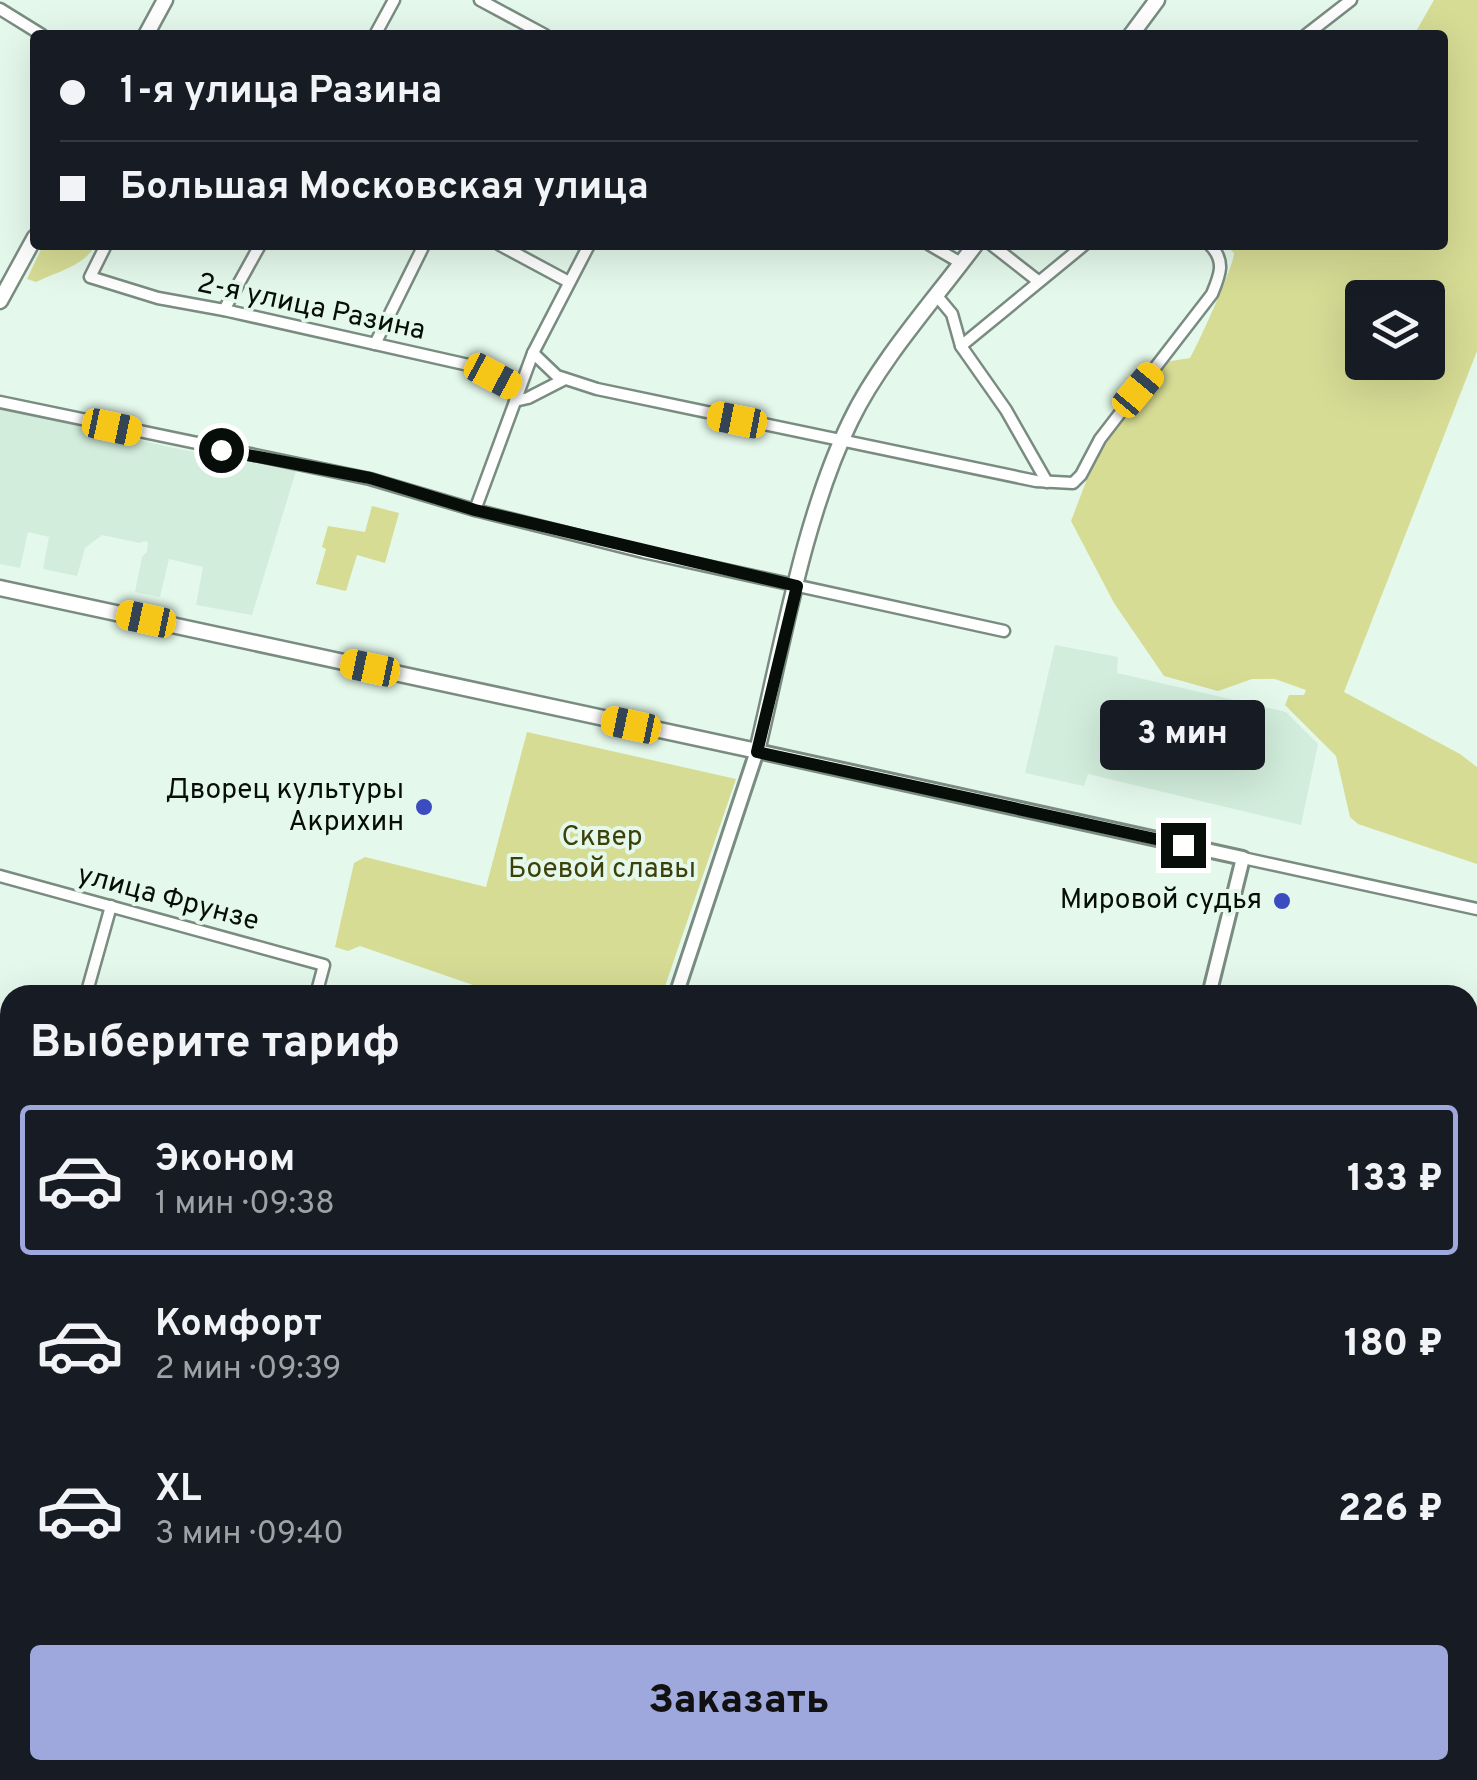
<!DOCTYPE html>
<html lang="ru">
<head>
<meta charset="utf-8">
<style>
	:root { --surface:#171b24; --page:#242831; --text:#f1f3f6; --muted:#9ea1a6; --line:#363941; --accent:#9fa8dd }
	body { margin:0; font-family:Overpass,sans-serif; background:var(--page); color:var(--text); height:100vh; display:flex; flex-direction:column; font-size:38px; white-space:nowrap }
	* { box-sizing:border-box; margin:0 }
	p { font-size:32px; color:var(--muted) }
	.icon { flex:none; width:55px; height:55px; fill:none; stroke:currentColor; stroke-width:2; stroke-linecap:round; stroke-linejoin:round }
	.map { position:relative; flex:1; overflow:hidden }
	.details { position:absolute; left:0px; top:985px; width:1478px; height:795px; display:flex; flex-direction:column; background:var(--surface); border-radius:30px 30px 0 0; box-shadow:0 10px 40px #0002 }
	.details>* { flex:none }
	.hud { position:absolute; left:30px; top:30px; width:1418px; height:220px; border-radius:10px; box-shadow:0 10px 40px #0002; display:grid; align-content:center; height:220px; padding:0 30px; background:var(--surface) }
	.tools { position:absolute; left:1345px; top:280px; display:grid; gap:20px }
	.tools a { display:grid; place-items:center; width:100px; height:100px; border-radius:10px; background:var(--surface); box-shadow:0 10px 40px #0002; font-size:50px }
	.end { position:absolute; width:45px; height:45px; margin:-22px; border:12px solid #070e0a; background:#fff; box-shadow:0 0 0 5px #fff }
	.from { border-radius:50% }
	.bubble { position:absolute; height:70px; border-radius:10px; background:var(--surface); box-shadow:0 10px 40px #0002; font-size:32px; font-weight:800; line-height:70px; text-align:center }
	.car { position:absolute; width:30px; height:60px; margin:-30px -15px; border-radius:12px; box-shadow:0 0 8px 2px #0007; background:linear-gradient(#f5c518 24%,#345 0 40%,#f5c518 0 76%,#345 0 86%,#f5c518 0) }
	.hud b { display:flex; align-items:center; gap:35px; height:95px; font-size:38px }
	.hud b+b { border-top:2px solid var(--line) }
	.hud i { width:25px; height:25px; background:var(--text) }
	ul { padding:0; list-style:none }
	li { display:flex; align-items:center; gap:30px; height:150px; margin:0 20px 15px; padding:0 10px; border:5px solid transparent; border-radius:10px }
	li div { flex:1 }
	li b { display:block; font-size:38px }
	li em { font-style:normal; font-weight:800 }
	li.active { border-color:var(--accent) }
	li>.icon { width:90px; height:90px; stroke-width:1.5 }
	h2 { padding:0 30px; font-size:45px; line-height:120px }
	.primary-button { display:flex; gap:20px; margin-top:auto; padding:20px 30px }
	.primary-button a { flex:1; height:115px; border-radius:10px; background:var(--accent); color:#111; font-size:40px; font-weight:800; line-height:115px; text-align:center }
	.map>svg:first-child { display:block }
</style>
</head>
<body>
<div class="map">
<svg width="1477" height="1780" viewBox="0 0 1477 1780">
	<rect width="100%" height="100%" fill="#e4f8eb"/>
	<!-- built -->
	<g fill="#d2eddc">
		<path d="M0 408 174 448 296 471 252 615 196 605 203 567 169 559 160 597 135 592 142 557 147 552 148 542 144 541 140 543 102 535 85 548 77 576 43 569 49 537 28 532 20 568 0 564Z"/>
		<path d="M1055 645 1118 657 1117 673 1286 712 1318 744 1301 825 1088 774 1084 786 1025 773Z"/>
		<path d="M0 1574 10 1577V1720L0 1759Z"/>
		<path d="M1468 1588 1477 1594V1780H1134L1123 1770H1468Z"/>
	</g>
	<!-- green -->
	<g fill="#d6dc94" fill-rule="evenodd">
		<path d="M1434 0H1477V351L1344 692 1460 754 1477 767V864L1358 824 1350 817 1336 756 1285 705 1289 695H1304L1306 690 1275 679H1252L1218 691 1164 676 1114 603 1071 521 1100 445 1165 362 1190 358C1198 345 1235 263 1234 253L1226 245H1442V35H1414ZM1362 298H1428V362H1362Z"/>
		<path d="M43 245H95C85 266 56 272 36 282L27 279Z"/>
		<path d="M372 506 399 513 385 563 357 555 346 591 316 584 326 549 322 547 328 526 365 532Z"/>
		<path d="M527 732 736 779 662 995H502L360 946 348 951 335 947 354 863 365 857 486 887Z"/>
	</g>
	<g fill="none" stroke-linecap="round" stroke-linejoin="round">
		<defs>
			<g id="minor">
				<path d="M480 0 545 35"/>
				<path d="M0 9 42 35"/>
				<path d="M375 35 394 0"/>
				<path d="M1306 35 1351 0"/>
				<path d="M106 245 90 277 158 298 224 310 473 366 519 390"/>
				<path d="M500 245 569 282"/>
				<path d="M930 245 961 263"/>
				<path d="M992 245 1038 281"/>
				<path d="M937 296 952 314 961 346 1006 410 1047 482"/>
				<path d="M224 310 260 245"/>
				<path d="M375 344 424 245"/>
				<path d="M961 346 1084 245"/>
				<path d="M533 353 557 376 597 389 1036 481 1073 483 1081 475 1100 439 1212 294C1220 275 1226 261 1210 245"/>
				<path d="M515 401 528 398 565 379"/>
				<path d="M0 402 370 479 475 510 643 552 1004 631"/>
				<path d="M475 510 533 353 589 245"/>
				<path d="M1243 858 1477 909"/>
				<path d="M0 876 324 965 316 995"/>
				<path d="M86 995 111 906"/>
				<path d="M1468 1231 1477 1233"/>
				<path d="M0 1298 10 1257"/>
				<path d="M1468 1448 1477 1416"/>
				<path d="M1468 1468 1477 1471"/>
				<path d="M0 1557 10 1560"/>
				<path d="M1468 1580 1477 1586"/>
				<path d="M930 1770 934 1780"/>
				<path d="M0 1772 31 1780"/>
				<path d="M91 1780 94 1770"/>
				<path d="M422 1780 439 1770"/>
				<path d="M630 1780 648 1770"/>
				<path d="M848 1780 866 1770"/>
			</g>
			<g id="tertiary">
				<path d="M676 995 757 751 1243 858 1209 995"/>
				<path d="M0 1220 10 1223"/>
				<path d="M481 1770 486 1780"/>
			</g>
			<g id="secondary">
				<path d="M146 35 165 0"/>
				<path d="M1131 35 1157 0"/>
				<path d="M0 301 35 237"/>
				<path d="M0 588 757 751C782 647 804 515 851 420 880 360 935 299 975 245"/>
			</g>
		</defs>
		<!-- minor casing -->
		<use href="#minor" stroke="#7a8c81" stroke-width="15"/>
		<!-- tertiary casing -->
		<use href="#tertiary" stroke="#7a8c81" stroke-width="18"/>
		<!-- secondary casing -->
		<use href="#secondary" stroke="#7a8c81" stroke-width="19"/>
		<!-- minor -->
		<use href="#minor" stroke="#fff" stroke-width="10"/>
		<!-- tertiary -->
		<use href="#tertiary" stroke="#fff" stroke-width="12"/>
		<!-- secondary -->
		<use href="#secondary" stroke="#fff" stroke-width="14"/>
	</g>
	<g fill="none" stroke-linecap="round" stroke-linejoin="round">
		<!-- route -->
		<path stroke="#070e0a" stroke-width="12" d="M221 450 370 478 475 510 797 586 757 752 1183 845"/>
	</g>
	<!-- markers -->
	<g fill="#3b4cbf" stroke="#e4f8eb" stroke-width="4">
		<circle cx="424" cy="807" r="10"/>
		<circle cx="1282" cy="901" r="10"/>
	</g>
	<g text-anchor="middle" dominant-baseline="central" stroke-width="8" stroke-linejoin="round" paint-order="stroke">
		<!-- street labels -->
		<g font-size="28" fill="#070e0a" stroke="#e4f8eb">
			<text transform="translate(311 308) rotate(12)">2-я улица Разина</text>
			<text transform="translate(168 899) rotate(15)">улица Фрунзе</text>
		</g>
		<!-- poi labels -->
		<g font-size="28" fill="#070e0a" stroke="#e4f8eb" text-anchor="end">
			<text x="404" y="791">Дворец культуры<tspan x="404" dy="32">Акрихин</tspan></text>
			<text x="1262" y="901">Мировой судья</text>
		</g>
		<!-- park labels -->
		<g font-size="28" fill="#3e4009" stroke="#e4f8eb">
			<text x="602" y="838">Сквер<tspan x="602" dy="32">Боевой славы</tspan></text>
		</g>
	</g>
</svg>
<div class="tools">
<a><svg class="icon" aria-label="layers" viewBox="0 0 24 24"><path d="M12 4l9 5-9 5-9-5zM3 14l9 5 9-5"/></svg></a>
</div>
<i class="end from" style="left:221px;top:450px"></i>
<i class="end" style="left:1183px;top:845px"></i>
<div class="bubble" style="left:1100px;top:700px;width:165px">3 мин</div>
<i class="car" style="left:493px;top:376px;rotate:118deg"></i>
<i class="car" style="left:1138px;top:390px;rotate:40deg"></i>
<i class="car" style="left:737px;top:420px;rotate:281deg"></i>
<i class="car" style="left:112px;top:427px;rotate:102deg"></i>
<i class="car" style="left:146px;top:619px;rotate:282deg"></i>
<i class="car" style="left:370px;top:668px;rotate:282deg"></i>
<i class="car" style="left:631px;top:725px;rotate:282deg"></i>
<div class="hud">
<b><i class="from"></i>1-я улица Разина</b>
<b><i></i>Большая Московская улица</b>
</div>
<section class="details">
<h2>Выберите тариф</h2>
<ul>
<li class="active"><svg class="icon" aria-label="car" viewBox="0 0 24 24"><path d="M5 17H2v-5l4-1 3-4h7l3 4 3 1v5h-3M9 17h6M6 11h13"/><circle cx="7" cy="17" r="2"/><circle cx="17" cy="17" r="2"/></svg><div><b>Эконом</b><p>1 мин · 09:38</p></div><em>133 ₽</em></li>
<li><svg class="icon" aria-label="car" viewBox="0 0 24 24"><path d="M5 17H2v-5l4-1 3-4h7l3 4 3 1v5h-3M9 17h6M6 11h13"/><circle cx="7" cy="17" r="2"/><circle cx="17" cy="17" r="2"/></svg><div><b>Комфорт</b><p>2 мин · 09:39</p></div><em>180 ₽</em></li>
<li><svg class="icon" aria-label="car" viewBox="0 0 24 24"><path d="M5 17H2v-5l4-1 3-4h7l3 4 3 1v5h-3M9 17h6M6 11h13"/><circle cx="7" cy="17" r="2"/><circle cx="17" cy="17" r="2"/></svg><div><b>XL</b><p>3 мин · 09:40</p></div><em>226 ₽</em></li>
</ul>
<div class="primary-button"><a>Заказать</a></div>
</section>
</div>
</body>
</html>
